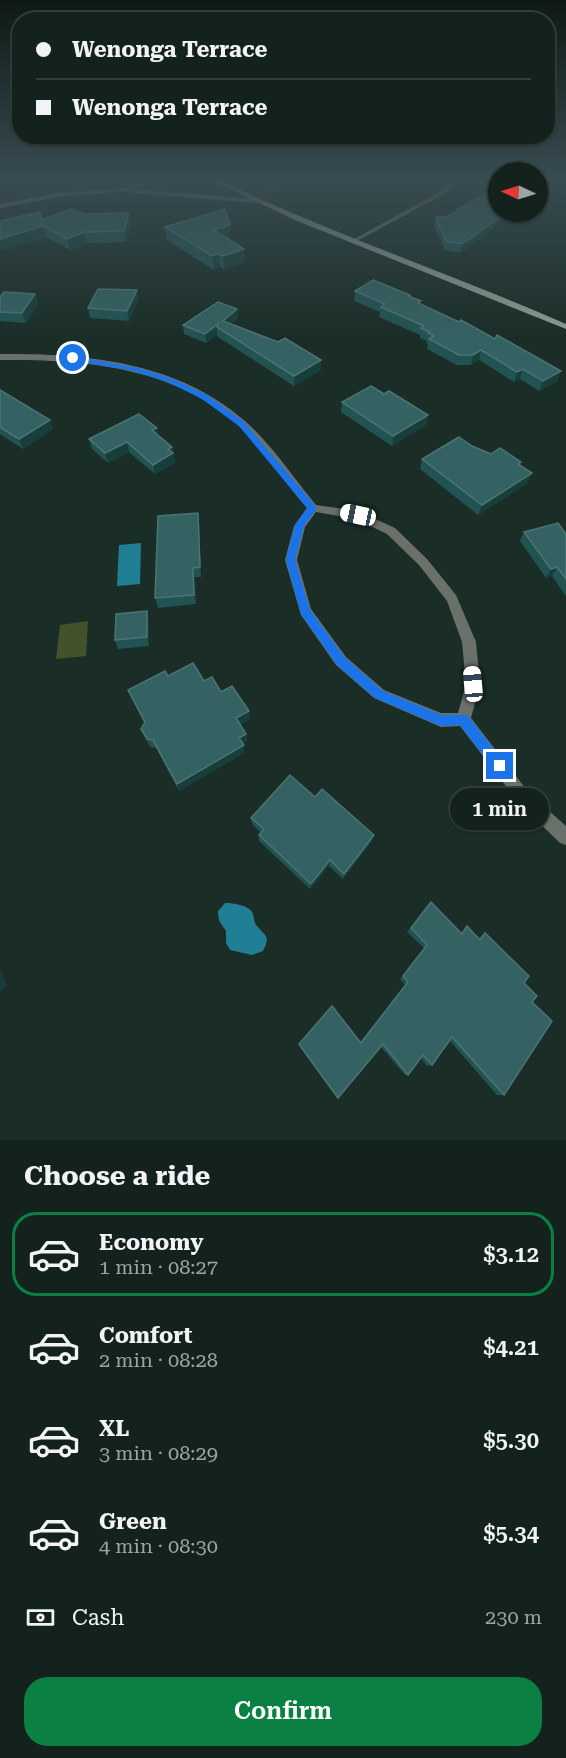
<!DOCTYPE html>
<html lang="en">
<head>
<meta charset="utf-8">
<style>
	:root { --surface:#14221d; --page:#1d2a26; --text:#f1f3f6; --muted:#9da4a4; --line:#333f3b; --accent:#0b8043 }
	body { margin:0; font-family:"Roboto Serif",serif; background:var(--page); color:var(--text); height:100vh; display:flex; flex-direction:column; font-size:22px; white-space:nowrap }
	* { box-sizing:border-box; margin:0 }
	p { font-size:20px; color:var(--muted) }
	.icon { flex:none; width:33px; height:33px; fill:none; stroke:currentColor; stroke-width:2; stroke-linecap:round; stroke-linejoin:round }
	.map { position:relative; height:1140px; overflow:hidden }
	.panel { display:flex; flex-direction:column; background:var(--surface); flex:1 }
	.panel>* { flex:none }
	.guide { position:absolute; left:12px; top:12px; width:543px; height:132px; border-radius:24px; box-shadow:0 2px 4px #0004,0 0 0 2px var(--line); display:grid; align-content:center; height:132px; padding:0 24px; background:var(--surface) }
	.needle { width:39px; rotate:274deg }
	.fabs { position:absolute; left:488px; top:162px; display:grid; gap:12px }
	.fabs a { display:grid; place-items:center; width:60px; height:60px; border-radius:50%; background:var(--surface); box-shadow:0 2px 4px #0004,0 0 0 2px var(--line); font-size:30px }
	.end { position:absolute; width:27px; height:27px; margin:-14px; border:8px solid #1a73e8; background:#fff; box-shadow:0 0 0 3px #fff }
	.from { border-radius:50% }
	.bubble { position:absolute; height:42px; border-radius:21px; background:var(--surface); box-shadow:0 2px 4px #0004,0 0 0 2px var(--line); font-size:20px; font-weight:600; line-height:42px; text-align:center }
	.car { position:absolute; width:18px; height:36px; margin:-18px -9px; border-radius:8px; box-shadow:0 0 4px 2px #0007; background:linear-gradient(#fff 24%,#345 0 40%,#fff 0 76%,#345 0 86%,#fff 0) }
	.guide b { display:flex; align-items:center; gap:21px; height:57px; font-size:22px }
	.guide b+b { border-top:2px solid var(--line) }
	.guide i { width:15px; height:15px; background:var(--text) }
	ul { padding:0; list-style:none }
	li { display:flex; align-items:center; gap:18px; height:84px; margin:0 12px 9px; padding:0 12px; border:3px solid transparent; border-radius:24px }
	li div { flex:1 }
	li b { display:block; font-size:22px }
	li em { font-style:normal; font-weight:600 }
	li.selected { border-color:var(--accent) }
	li>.icon { width:54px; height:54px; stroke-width:1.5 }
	h2 { padding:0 24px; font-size:27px; line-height:72px }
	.pay { display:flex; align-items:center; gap:15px; height:66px; padding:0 24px; font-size:22px }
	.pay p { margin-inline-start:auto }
	.action { display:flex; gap:12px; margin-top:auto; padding:12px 24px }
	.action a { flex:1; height:69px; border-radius:24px; background:var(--accent); color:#fff; font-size:24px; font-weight:600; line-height:69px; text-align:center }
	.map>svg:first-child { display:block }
</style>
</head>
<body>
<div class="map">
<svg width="566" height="1140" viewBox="0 0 566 1140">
	<rect width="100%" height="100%" fill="#1a2d27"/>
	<!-- green -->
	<path fill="#42532a" d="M88 621 86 656 56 659 60 625Z"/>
	<!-- water -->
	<g fill="#207f94">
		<path d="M141 543 140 584 117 586 119 545Z"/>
		<path d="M225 903C233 903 248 905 252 912 255 917 253 922 257 926 265 936 271 936 263 951L252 955 230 950 226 943V931C221 923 218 922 218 911Z"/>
	</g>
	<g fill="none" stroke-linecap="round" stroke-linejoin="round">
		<!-- street -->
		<g fill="#6a716b" fill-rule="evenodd">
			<path d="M153 178H161L132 189 257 199 260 201 257 203 131 193 128 191 58 197 0 208V204L58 193 123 188Z"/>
			<path d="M457 178H463L444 194 357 241 352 240 440 192Z"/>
			<path d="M0 354C86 353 178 362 245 421 272 445 293 477 316 505L358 511 395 528 427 559 456 595 476 642 480 684 471 718 529 793 566 826V845L560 843 519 803 460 726 441 727 374 698 336 665 301 615 285 560 294 526 307 508C284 482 265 452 240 427 176 367 84 359 0 360ZM316 512 356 519 387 534 419 565 447 601 462 642 466 684 458 713H441L384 690 346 657 311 609 297 560 305 527Z"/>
		</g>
		<!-- secondary -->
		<path fill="#8f9a90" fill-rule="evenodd" d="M207 178H214C329 233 450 273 566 324V329L295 220Z"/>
	</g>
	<!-- wall -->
	<g fill="#225353">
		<path d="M129 213 131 224 126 242 87 243 70 250 46 237 0 251V221L42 220 84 214Z"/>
		<path d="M436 217 493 229 460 253 445 250 434 226Z"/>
		<path d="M165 227 231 237 228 239 245 262 224 270 220 267 214 270 167 240Z"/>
		<path d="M137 290 138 300 129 321 90 318 88 308Z"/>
		<path d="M355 291 410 295 409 297 420 304 558 381 539 391 520 379 514 382 479 360 471 365H457L427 349 428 344 426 343 427 341 420 338V335L379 317 380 312 354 301Z"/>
		<path d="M35 294 38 303 26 323 0 321V297Z"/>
		<path d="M238 318 231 324 321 360V370L294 386 218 337 217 335 206 343 184 334 183 325Z"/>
		<path d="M0 390 50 420 53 429 23 449 0 434Z"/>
		<path d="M342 402 428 415 426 425 392 446 341 412Z"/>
		<path d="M157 428 158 436 172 447 175 463 155 474 129 452 108 463 92 449 89 439Z"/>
		<path d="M472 446 491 454 521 462 520 465 528 483 478 515 420 469 422 459Z"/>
		<path d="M198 513 199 523 201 577H195L196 604 158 608 155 598Z"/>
		<path d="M524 532 566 534V596L552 576 546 578 520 541Z"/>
		<path d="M149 620V646L118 649 115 640Z"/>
		<path d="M168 676 204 681 221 692 250 719 240 725 246 734 247 741 243 744 244 753 179 791 156 748 150 747 141 729 144 723 128 690Z"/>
		<path d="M315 797 372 841 343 879 329 866 310 889 259 841V835L261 833 252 824 251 818Z"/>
		<path d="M431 902 461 933 467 926 479 938 485 933 524 983 532 1002 504 1095H497L450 1041 432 1065 427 1066 421 1058 408 1075H405L381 1047 338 1098H337L299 1046V1044L360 1042 405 985 400 979 424 948 407 932Z"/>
	</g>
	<!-- shaded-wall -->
	<g fill="#173e3b">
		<path d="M0 178H48L0 186Z"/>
		<path d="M284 178H298L272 194 271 186Z"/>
		<path d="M539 178H546L537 186V180Z"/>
		<path d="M504 212H511L493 229 460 253 462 244Z"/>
		<path d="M129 213 131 224 126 242 124 231Z"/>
		<path d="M230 225 231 237 215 243 214 230Z"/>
		<path d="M43 226 46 237 0 251V239Z"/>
		<path d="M85 232 87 243 70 250 67 239Z"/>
		<path d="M244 249 245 262 224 270 223 256Z"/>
		<path d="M219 254 220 267 214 270 212 256Z"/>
		<path d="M137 290 138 300 129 321 127 311Z"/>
		<path d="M35 294 38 303 26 323 22 313Z"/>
		<path d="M237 309 238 318 224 330 223 321Z"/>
		<path d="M218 324 217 327V335L206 343 205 334Z"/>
		<path d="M481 350 479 360 471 365 473 355Z"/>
		<path d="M321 360V370L294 386V376Z"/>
		<path d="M523 369 520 379 514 382 517 372Z"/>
		<path d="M561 371 558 381 539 391 543 381Z"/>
		<path d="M428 415 426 425 392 446 393 436Z"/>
		<path d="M50 420 53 429 23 449 19 439Z"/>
		<path d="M157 428 158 438 152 430Z"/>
		<path d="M127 442 129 452 108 463 105 453Z"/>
		<path d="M172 447 175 463 155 474 153 465 168 449Z"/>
		<path d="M532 473 528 483 478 515 482 505Z"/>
		<path d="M198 513 199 523 201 577 200 567Z"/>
		<path d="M557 567 552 576 546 578 551 569Z"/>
		<path d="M193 568 195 577 196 604 194 595Z"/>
		<path d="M147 611 149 620V646L147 637Z"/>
		<path d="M249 711 250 719 237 726 236 718Z"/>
		<path d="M246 734 247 741 240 746 239 738Z"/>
		<path d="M244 745V753L179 791 177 784Z"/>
		<path d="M374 835 372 841 343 879 344 874Z"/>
		<path d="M330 860 329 866 310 889 311 884Z"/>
		<path d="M0 968 7 986 0 992Z"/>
	</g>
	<!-- building -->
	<g fill="#346161" stroke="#4c7473" stroke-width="1.5">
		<path d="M271 178H284L271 186Z"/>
		<path d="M498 183V212H504L495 221 462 244 446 241 436 217H447L478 197 481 198Z"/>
		<path d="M71 209 84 214 129 213 124 231 85 232 67 239 43 226 0 239V221L40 212 42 220Z"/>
		<path d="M225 209 230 225 214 230 244 249 223 256 219 254 212 256 165 227Z"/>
		<path d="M373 280 410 295 408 296 421 301 418 303 459 322 461 320 495 339 497 335 561 371 543 381 523 369 517 372 481 350 473 355H459L429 339 434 336 428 333 430 332 421 328 424 326 381 307 385 304 355 291Z"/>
		<path d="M98 289 137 290 127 311 88 308Z"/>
		<path d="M4 292 35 294 22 313 0 312V297Z"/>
		<path d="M218 302 237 309 223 321 278 342 285 338 321 360 294 376 217 327 218 324 205 334 183 325Z"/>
		<path d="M371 386 384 394 389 391 428 415 393 436 342 402Z"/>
		<path d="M0 390 50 420 19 439 0 427Z"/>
		<path d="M139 414 157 428 152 430 172 447 168 449 173 453 153 465 127 442 105 453 89 439Z"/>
		<path d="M459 437 472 446 491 454 500 448 521 462 518 464 532 473 482 505 422 459Z"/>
		<path d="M198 513 200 567 193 568 194 595 155 598 158 516Z"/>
		<path d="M558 523 566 534V579L557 567 551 569 524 532Z"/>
		<path d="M147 611V637L115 640 116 614Z"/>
		<path d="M193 663 204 681 212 677 221 692 232 686 249 711 236 718 246 734 239 738 244 745 177 784 153 740 147 739 141 729 145 722 128 690 165 671 168 676Z"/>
		<path d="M290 775 315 797 322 789 374 835 344 874 330 860 311 884 259 835 264 829 251 818Z"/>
		<path d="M431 902 462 934 467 926 480 940 485 933 529 976 524 983 537 996 532 1002 552 1021 504 1095 452 1037 432 1065 423 1055 408 1075 383 1044 338 1098 299 1044 332 1006 361 1043 408 982 403 976 427 945 411 928Z"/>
	</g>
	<!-- sky -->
	<linearGradient id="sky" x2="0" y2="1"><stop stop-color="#0e1915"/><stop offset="0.53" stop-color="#384c52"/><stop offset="1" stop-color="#384c52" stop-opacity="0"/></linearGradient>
	<rect width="566" height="337" fill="url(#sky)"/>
	<!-- route -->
	<path fill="#1a73e8" d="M73 356 138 368 173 379 207 395 244 422 317 508 304 526 295 560 310 610 345 658 383 691 441 715H467L504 762V771H495L460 725 441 726 375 698 337 665 301 614 286 560 295 525 307 508 239 426 202 399 168 382 134 371 71 360Z"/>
</svg>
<div class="fabs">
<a><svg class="needle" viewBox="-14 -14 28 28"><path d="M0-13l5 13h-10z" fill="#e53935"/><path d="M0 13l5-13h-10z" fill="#9da4a4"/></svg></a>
</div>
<i class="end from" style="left:73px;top:358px"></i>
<i class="end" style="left:500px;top:766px"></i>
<div class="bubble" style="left:450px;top:788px;width:99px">1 min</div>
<i class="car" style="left:358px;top:515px;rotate:282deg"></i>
<i class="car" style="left:473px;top:684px;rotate:355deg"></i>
<div class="guide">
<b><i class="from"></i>Wenonga Terrace</b>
<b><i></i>Wenonga Terrace</b>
</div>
</div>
<section class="panel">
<h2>Choose a ride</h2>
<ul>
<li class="selected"><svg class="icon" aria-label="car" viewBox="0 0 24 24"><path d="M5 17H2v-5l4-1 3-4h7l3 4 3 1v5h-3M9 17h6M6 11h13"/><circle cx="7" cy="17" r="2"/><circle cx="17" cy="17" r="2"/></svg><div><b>Economy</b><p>1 min · 08:27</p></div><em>$3.12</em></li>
<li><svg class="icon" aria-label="car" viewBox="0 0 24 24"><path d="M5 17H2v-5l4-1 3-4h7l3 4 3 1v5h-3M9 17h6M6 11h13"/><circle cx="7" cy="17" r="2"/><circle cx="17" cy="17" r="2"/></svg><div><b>Comfort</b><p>2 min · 08:28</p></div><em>$4.21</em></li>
<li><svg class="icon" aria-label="car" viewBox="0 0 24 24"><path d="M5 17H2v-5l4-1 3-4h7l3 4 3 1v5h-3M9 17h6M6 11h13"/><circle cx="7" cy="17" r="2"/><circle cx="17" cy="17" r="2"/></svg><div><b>XL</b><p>3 min · 08:29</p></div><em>$5.30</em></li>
<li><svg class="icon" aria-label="car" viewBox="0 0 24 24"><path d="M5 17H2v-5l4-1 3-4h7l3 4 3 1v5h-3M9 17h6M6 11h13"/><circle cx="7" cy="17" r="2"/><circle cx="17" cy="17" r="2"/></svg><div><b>Green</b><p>4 min · 08:30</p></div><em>$5.34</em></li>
</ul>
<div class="pay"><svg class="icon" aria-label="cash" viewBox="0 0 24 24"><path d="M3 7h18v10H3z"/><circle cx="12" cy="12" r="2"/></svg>Cash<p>230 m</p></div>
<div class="action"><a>Confirm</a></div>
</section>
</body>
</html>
